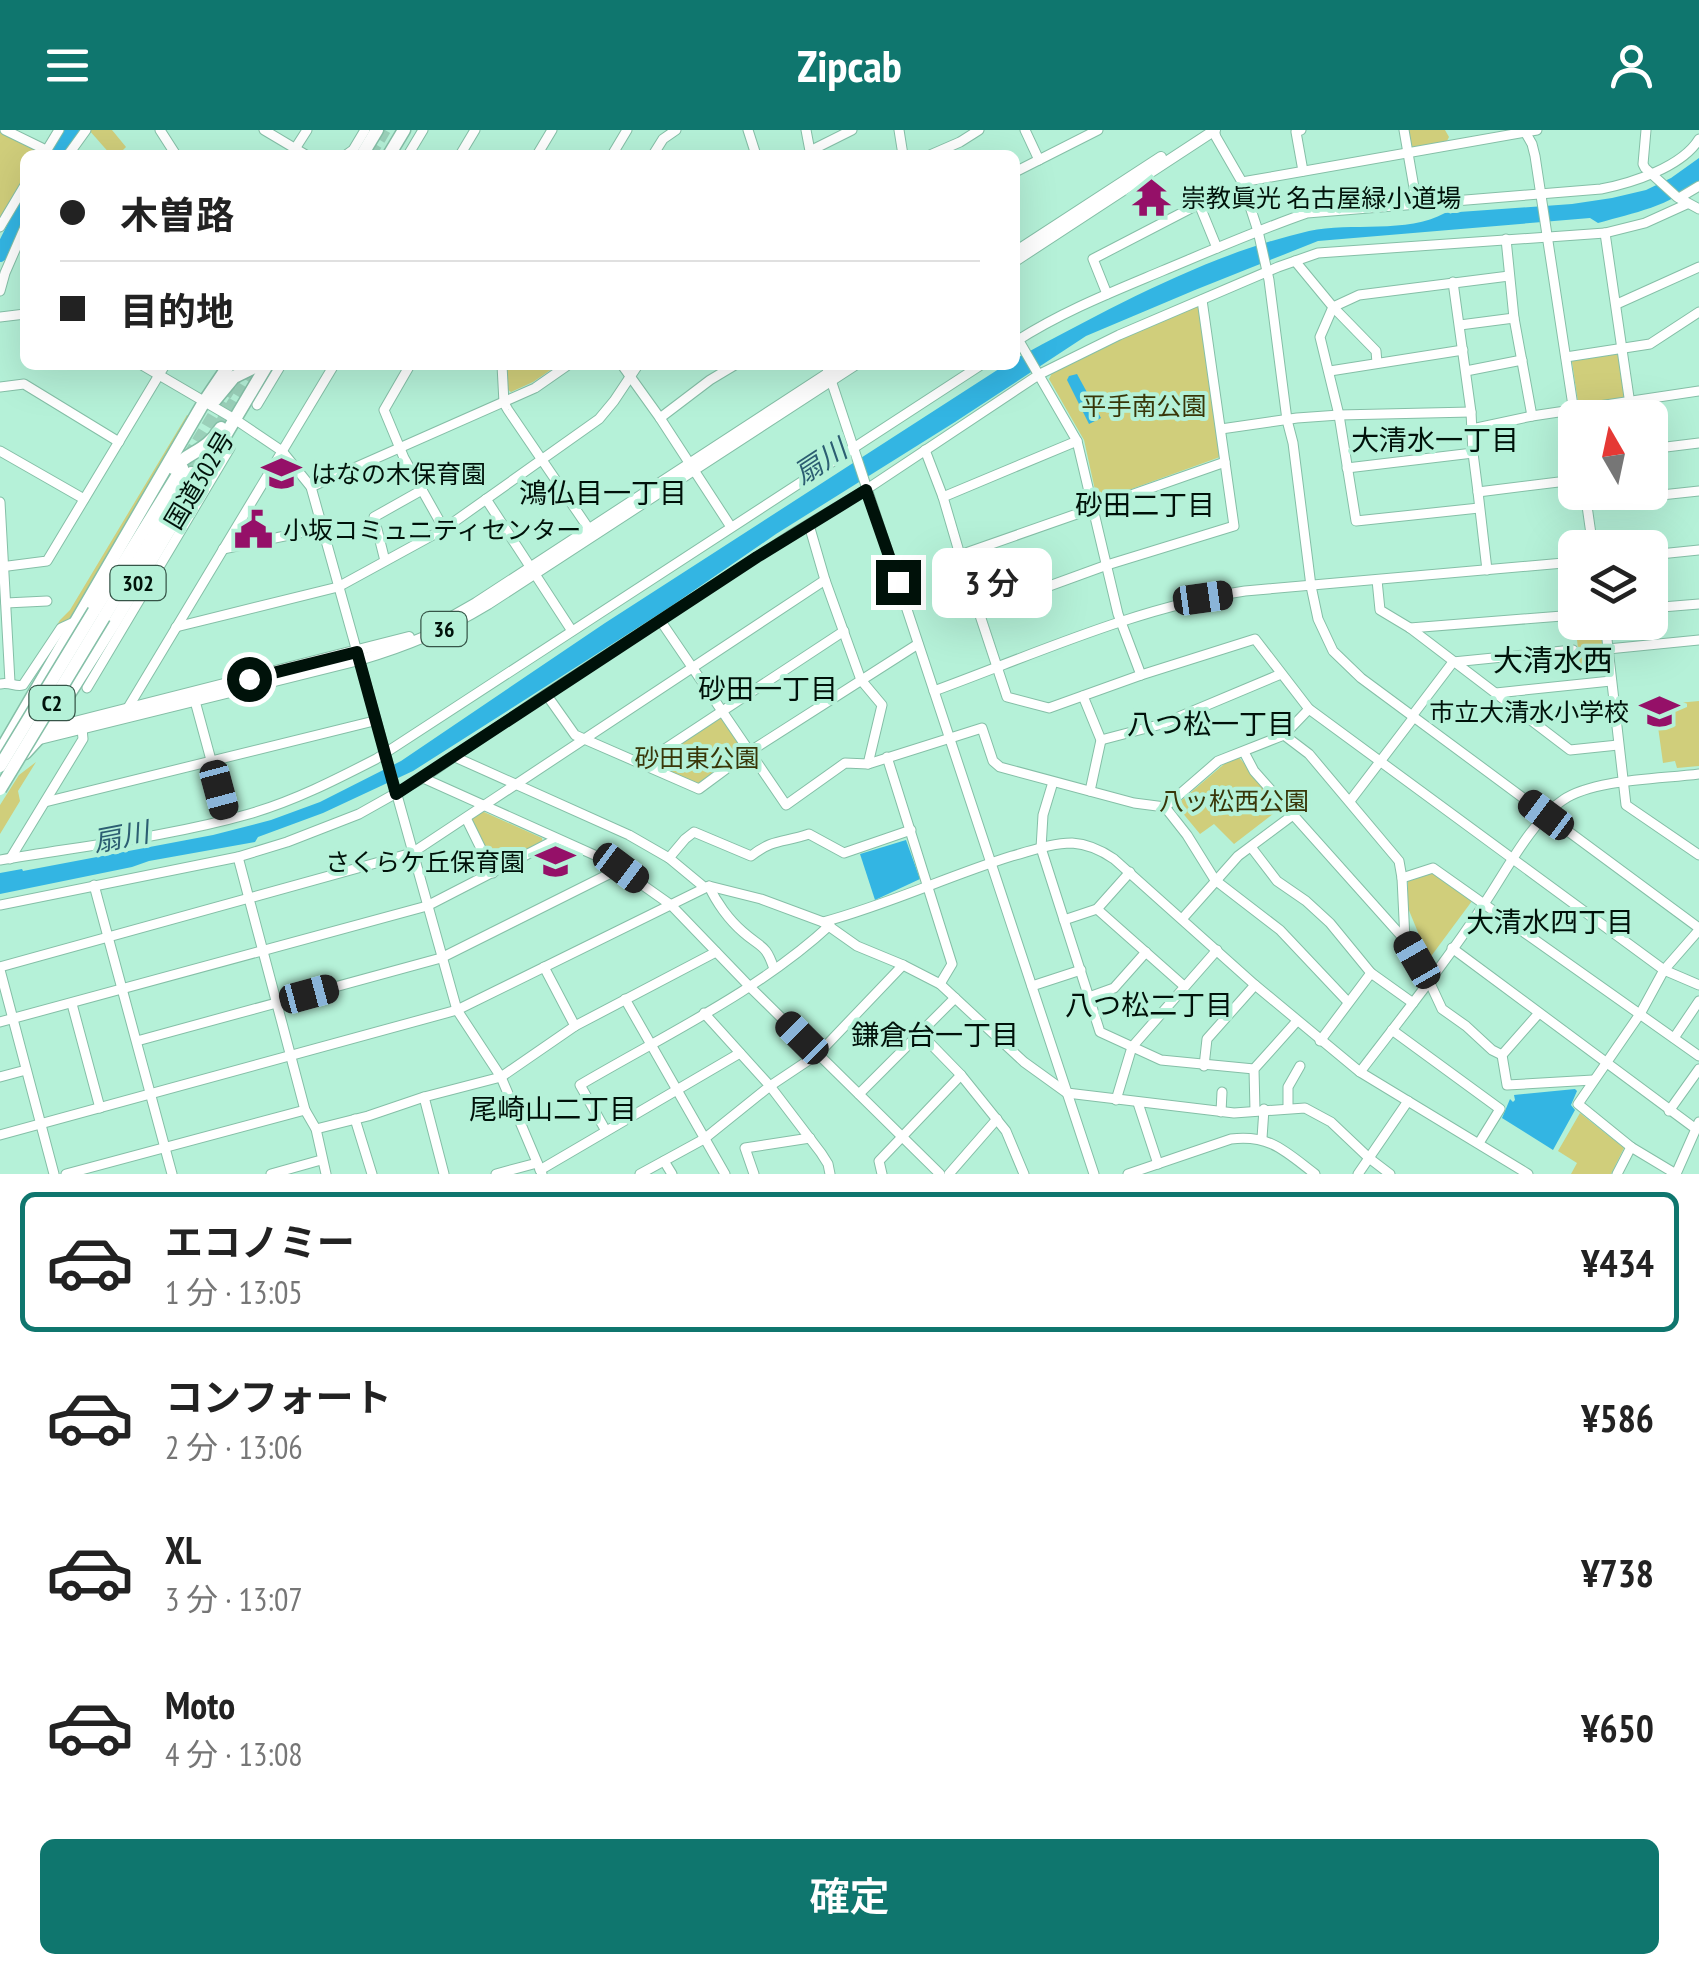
<!DOCTYPE html>
<html lang="ja">
<head>
<meta charset="utf-8">
<style>
	:root { --surface:#fff; --page:#f6f6f6; --text:#222; --muted:#767676; --line:#e0e0e0; --accent:#0f766e }
	body { margin:0; font-family:"PT Sans Narrow","Noto Sans JP",sans-serif; background:var(--page); color:var(--text); height:100vh; display:flex; flex-direction:column; font-size:38px; white-space:nowrap }
	* { box-sizing:border-box; margin:0 }
	p { font-size:32px; color:var(--muted) }
	.icon { flex:none; width:55px; height:55px; fill:none; stroke:currentColor; stroke-width:2; stroke-linecap:round; stroke-linejoin:round }
	.map { position:relative; height:1044px; overflow:hidden }
	.sheet { display:flex; flex-direction:column; background:var(--surface); flex:1 }
	.sheet>* { flex:none }
	.hud { position:absolute; left:20px; top:20px; width:1000px; height:220px; border-radius:15px; box-shadow:0 10px 40px #0002; display:grid; align-content:center; height:220px; padding:0 40px; background:var(--surface) }
	.needle { width:65px; rotate:351deg }
	.tools { position:absolute; left:1558px; top:270px; display:grid; gap:20px }
	.tools a { display:grid; place-items:center; width:110px; height:110px; border-radius:15px; background:var(--surface); box-shadow:0 10px 40px #0002; font-size:50px }
	.end { position:absolute; width:45px; height:45px; margin:-22px; border:12px solid #00120a; background:#fff; box-shadow:0 0 0 5px #fff }
	.from { border-radius:50% }
	.bubble { position:absolute; height:70px; border-radius:15px; background:var(--surface); box-shadow:0 10px 40px #0002; font-size:32px; font-weight:600; line-height:70px; text-align:center }
	.car { position:absolute; width:30px; height:60px; margin:-30px -15px; border-radius:12px; box-shadow:0 0 8px 2px #0007; background:linear-gradient(#222 24%,#8ab4d8 0 40%,#222 0 76%,#8ab4d8 0 86%,#222 0) }
	.hud b { display:flex; align-items:center; gap:35px; height:95px; font-size:38px }
	.hud b+b { border-top:2px solid var(--line) }
	.hud i { width:25px; height:25px; background:var(--text) }
	ul { padding:18px 0 0; list-style:none }
	li { display:flex; align-items:center; gap:30px; height:140px; margin:0 20px 15px; padding:0 20px; border:5px solid transparent; border-radius:15px }
	li div { flex:1 }
	li b { display:block; font-size:38px }
	li em { font-style:normal; font-weight:600 }
	li.on { border-color:var(--accent) }
	li>.icon { width:90px; height:90px; stroke-width:1.5 }
	.cta { display:flex; gap:20px; margin-top:auto; padding:20px 40px }
	.cta a { flex:1; height:115px; border-radius:15px; background:var(--accent); color:#fff; font-size:40px; font-weight:600; line-height:115px; text-align:center }
	header { display:flex; justify-content:space-between; align-items:center; height:130px; padding:0 40px; background:var(--accent); color:#fff; font-size:45px; font-weight:600 }
	.map>svg:first-child { display:block }
</style>
</head>
<body>
<header><svg class="icon" aria-label="menu" viewBox="0 0 24 24"><path d="M4 6h16M4 12h16M4 18h16"/></svg>Zipcab<svg class="icon" aria-label="person" viewBox="0 0 24 24"><circle cx="12" cy="8" r="4"/><path d="M4 21q1-7 8-7t8 7"/></svg></header>
<div class="map">
<svg width="1699" height="1044" viewBox="0 0 1699 1044">
	<rect width="100%" height="100%" fill="#b5f1d8"/>
	<!-- green -->
	<g fill="#d0ce7b">
		<path d="M89 0H112L126 17 118 25H111Z"/>
		<path d="M1406 0H1445L1449 7 1446 13 1412 19Z"/>
		<path d="M0 2 40 19V25H25V50L0 92Z"/>
		<path d="M1198 175 1200 177 1220 327 1101 370 1097 369 1084 310 1049 249 1052 243 1083 224Z"/>
		<path d="M1616 222 1619 225 1626 265 1622 268 1581 275 1578 272 1572 232 1574 228Z"/>
		<path d="M505 235H558L533 252 511 262 507 259Z"/>
		<path d="M187 285 191 288 70 490 42 520 60 490 70 480Z"/>
		<path d="M1575 493H1602L1607 541 1581 544Z"/>
		<path d="M1699 571V636L1677 638 1675 631 1663 633 1655 575Z"/>
		<path d="M722 581 749 622 699 659 642 634Z"/>
		<path d="M1236 624 1282 677 1234 714 1214 694 1200 704 1176 675Z"/>
		<path d="M36 632 18 661 20 671 0 704V675L19 645Z"/>
		<path d="M481 682H484L542 708 543 714 495 738 471 689Z"/>
		<path d="M1429 738 1472 771 1429 829 1408 778V747Z"/>
		<path d="M1580 983 1624 1018 1611 1044H1571L1577 1033 1558 1021Z"/>
	</g>
	<!-- water -->
	<g fill="#33b5e3">
		<path d="M1699 28V51C1670 76 1634 83 1598 93L1590 88 1318 111 1195 160 1086 206 955 292 776 404 667 479 413 641 323 683 258 707 255 712 149 731 132 737 0 764V743L22 739 23 741 213 705 271 690 320 672 401 631 605 493 1005 235H1015V229C1109 179 1205 125 1309 101 1351 92 1407 104 1445 83L1572 74 1612 68 1646 60 1671 48Z"/>
		<path d="M1077 244 1101 288 1089 294 1067 250 1069 246Z"/>
		<path d="M906 710 920 749 875 770 860 724Z"/>
		<path d="M1575 959 1577 961 1571 975 1575 980 1553 1020 1502 988 1510 969 1513 972 1515 970 1514 965Z"/>
	</g>
	<g fill="none" stroke-linecap="round" stroke-linejoin="round">
		<!-- river -->
		<g stroke="#33b5e3" stroke-width="14">
			<path d="M56 25 72 0"/>
			<path d="M0 125 25 75"/>
		</g>
		<!-- highway-tunnel -->
		<g stroke="#9ad0b9" stroke-width="12" stroke-dasharray="12 6" stroke-linecap="butt">
			<path d="M370 25 385 0"/>
			<path d="M188 327 244 235"/>
			<path d="M191 343 256 235"/>
		</g>
		<defs>
			<g id="minor">
				<path d="M5 0 46 20"/>
				<path d="M160 0 176 25"/>
				<path d="M264 0 306 25"/>
				<path d="M748 0 756 25"/>
				<path d="M806 0 810 21"/>
				<path d="M899 0 903 25"/>
				<path d="M1025 0 1039 30"/>
				<path d="M1214 0 1216 7 1242 52 1258 101 1269 150 1287 290 1293 313 1311 456 1318 489 1333 521 1361 548 1699 798"/>
				<path d="M1301 0 1296 2 1303 41"/>
				<path d="M1404 0 1417 75"/>
				<path d="M1524 0 1532 14 1535 26 1575 289"/>
				<path d="M1646 0 1643 34 1645 38 1677 67 1699 79"/>
				<path d="M45 23 59 0"/>
				<path d="M68 25 86 0"/>
				<path d="M291 25 307 0"/>
				<path d="M346 25 353 20 365 0"/>
				<path d="M408 25 423 0"/>
				<path d="M460 25 475 0"/>
				<path d="M537 25 552 0"/>
				<path d="M612 25 627 0"/>
				<path d="M653 25 663 9 676 0"/>
				<path d="M811 25 810 21 852 0"/>
				<path d="M930 25 960 12 979 0"/>
				<path d="M1015 42 1098 0"/>
				<path d="M1242 52 1537 0"/>
				<path d="M1679 68 1699 56"/>
				<path d="M0 97 25 55"/>
				<path d="M1605 103 1632 288"/>
				<path d="M1506 109 1514 188 1532 286"/>
				<path d="M1295 131 1333 177 1376 221 1377 233"/>
				<path d="M0 161 5 143 25 97"/>
				<path d="M1107 164 1093 129 1199 74 1217 118"/>
				<path d="M1617 174 1699 137"/>
				<path d="M0 187 25 184"/>
				<path d="M1460 195 1514 188"/>
				<path d="M1015 204 1077 311 1118 484 1141 545"/>
				<path d="M1015 212C1061 182 1112 162 1162 141 1210 121 1258 100 1307 83L1601 59C1632 53 1682 37 1699 9"/>
				<path d="M1566 227 1650 214 1699 182"/>
				<path d="M142 235 236 290 282 321 311 357 457 880 501 947 542 1044"/>
				<path d="M410 235 384 280 404 328 444 399"/>
				<path d="M502 235 504 273 508 280 589 399"/>
				<path d="M622 235 660 288 731 397"/>
				<path d="M826 235 1094 1044"/>
				<path d="M1330 241 1463 220"/>
				<path d="M1466 241 1522 230"/>
				<path d="M0 257 24 254 119 312"/>
				<path d="M257 275 281 235"/>
				<path d="M660 288 710 250 735 235"/>
				<path d="M1221 299 1297 288 1339 285 1471 282"/>
				<path d="M1472 299 1532 286 1699 261"/>
				<path d="M1650 319 1699 313"/>
				<path d="M925 320 943 367 960 425 1007 567 1049 578 1141 545 1255 509 1309 579 1664 840 1699 855"/>
				<path d="M0 321 84 369"/>
				<path d="M1473 323 1478 362"/>
				<path d="M1347 338 1473 323 1471 282 1453 152"/>
				<path d="M311 357 535 258 568 235"/>
				<path d="M1585 362 1593 418"/>
				<path d="M943 367 1077 311"/>
				<path d="M486 369 572 501"/>
				<path d="M0 372 10 552"/>
				<path d="M1587 373 1699 361"/>
				<path d="M1479 378 1356 391 1339 285 1320 207 1333 177 1359 165 1509 146"/>
				<path d="M809 395 825 450 861 550 882 575 868 634"/>
				<path d="M223 419 323 398"/>
				<path d="M960 425 1225 332"/>
				<path d="M1650 425 1699 420"/>
				<path d="M385 431 374 387 422 360"/>
				<path d="M0 437 47 431 165 235"/>
				<path d="M1487 440 1478 362 1575 350"/>
				<path d="M1377 450 1380 480 1410 498 1570 620 1618 615"/>
				<path d="M6 473 47 471"/>
				<path d="M1650 478 1699 474"/>
				<path d="M978 482 1107 435 1234 396 1202 170"/>
				<path d="M660 490 786 675 845 633 868 634 982 598 993 631 1000 637 1134 673 1165 677 1187 705 1215 750 1280 800 1348 872"/>
				<path d="M1605 492 1626 675 1699 725"/>
				<path d="M176 497 338 457 444 399 599 289 614 271 638 235"/>
				<path d="M1410 498 1575 485"/>
				<path d="M1608 519 1699 510"/>
				<path d="M1453 532 1573 520"/>
				<path d="M0 554C11 552 15 557 23 555L61 498 74 492"/>
				<path d="M87 558 230 318"/>
				<path d="M934 561C1035 524 1138 477 1245 461L1575 432"/>
				<path d="M1496 563 1611 551"/>
				<path d="M546 564 575 605 699 659 749 622 918 514"/>
				<path d="M1083 566 1101 610 1090 661"/>
				<path d="M195 571 227 689"/>
				<path d="M126 581 334 235"/>
				<path d="M1412 586 1453 532"/>
				<path d="M1284 605 1309 624 1399 731 1402 748 1405 810"/>
				<path d="M1101 610 1162 594 1281 544"/>
				<path d="M1244 622 1254 641 1405 810 1429 851 1442 879 1466 896 1492 920 1502 925"/>
				<path d="M455 627 629 705 669 728 704 757"/>
				<path d="M887 627 952 834 940 854"/>
				<path d="M642 634 844 501"/>
				<path d="M423 648 546 564 789 406 867 359 1040 244 1119 205 1278 137 1318 123 1605 103 1645 93 1687 74"/>
				<path d="M1053 652 1043 685 1041 718 1100 902 1161 930 1254 939"/>
				<path d="M1350 671 1414 587"/>
				<path d="M45 672 374 591"/>
				<path d="M1165 677 1218 631 1284 605 1309 579"/>
				<path d="M466 688 493 743"/>
				<path d="M1251 717 1277 751 1306 771 1330 793 1371 843 1413 873"/>
				<path d="M238 727 305 980 316 999 326 1044"/>
				<path d="M669 728 685 709 694 702 751 726C774 708 783 713 809 704L844 723 911 700"/>
				<path d="M10 729 83 609 82 598"/>
				<path d="M0 730C83 716 168 707 249 684 294 671 335 650 376 629L981 235"/>
				<path d="M1402 748 1433 738 1699 926"/>
				<path d="M94 755 172 1044"/>
				<path d="M709 756C716 772 729 790 743 802 761 818 766 814 774 839"/>
				<path d="M0 775 238 727 287 712 359 684 423 648 610 732 671 775 750 857 940 1044"/>
				<path d="M1097 779 1184 856"/>
				<path d="M1182 789 1238 726 1293 685"/>
				<path d="M1064 790 1097 779 1130 742"/>
				<path d="M823 792C887 775 948 746 1012 726 1031 721 1051 713 1072 713 1088 714 1101 720 1114 729L1255 855 1360 942 1528 1044"/>
				<path d="M1452 818 1696 999"/>
				<path d="M0 837 412 723 825 450"/>
				<path d="M544 837 575 896"/>
				<path d="M0 840 54 1044"/>
				<path d="M1032 856 1081 840"/>
				<path d="M1089 867 1114 858 1146 822"/>
				<path d="M625 869 725 1044"/>
				<path d="M72 874 100 978"/>
				<path d="M704 883 770 956 821 1023 828 1034 830 1044"/>
				<path d="M1539 883 1502 925 1507 955 1593 950"/>
				<path d="M0 892 427 776 557 709"/>
				<path d="M1392 900 1500 979 1479 1013"/>
				<path d="M920 903 961 945 1006 1001 1024 1044"/>
				<path d="M1674 908 1699 871"/>
				<path d="M137 911 441 828 621 738"/>
				<path d="M1320 911 1371 843"/>
				<path d="M1204 936 1207 909 1255 855"/>
				<path d="M1360 942C1402 887 1446 832 1484 774 1505 743 1532 690 1563 670 1594 649 1661 649 1699 644"/>
				<path d="M0 947 26 940"/>
				<path d="M859 964 955 868"/>
				<path d="M424 967 444 1044"/>
				<path d="M1116 970 1132 917 1217 820"/>
				<path d="M1138 973 1158 1034"/>
				<path d="M1288 978V957L1300 936"/>
				<path d="M1255 981 1254 939 1297 891"/>
				<path d="M1669 981 1699 939"/>
				<path d="M1221 982 1222 962"/>
				<path d="M355 989 372 1044"/>
				<path d="M316 999 368 986 424 967 501 947 575 896 716 822"/>
				<path d="M606 1001 580 955C663 906 759 861 830 795"/>
				<path d="M0 1005 457 880 709 756 761 769 823 792 857 816 903 835 940 854 1024 932 1067 963 1234 983 1305 978 1331 992 1369 1028 1390 1044"/>
				<path d="M1262 1008 1264 979"/>
				<path d="M664 1031 672 1044"/>
				<path d="M540 1040 740 923"/>
				<path d="M66 1044 305 980"/>
				<path d="M271 1044 321 1030"/>
				<path d="M496 1044 537 1033"/>
				<path d="M640 1044 704 1009 770 956 818 924 903 835"/>
				<path d="M754 1044 745 1018 810 1008"/>
				<path d="M882 1044 879 1031 961 945"/>
				<path d="M949 1044 997 989"/>
				<path d="M1128 1044 1231 1009C1270 1004 1286 1022 1315 1044"/>
				<path d="M1358 1044 1408 971"/>
				<path d="M1617 1044 1631 1017"/>
				<path d="M1676 1044 1631 1017 1578 974 1640 884 1664 840 1699 800"/>
				<path d="M1676 1044 1699 992"/>
			</g>
			<g id="major">
				<path d="M1015 122 1161 27"/>
				<path d="M1015 131 1215 0"/>
				<path d="M434 497 476 473 841 235"/>
				<path d="M43 600 409 507"/>
				<path d="M40 609 359 530C407 516 445 500 488 474L855 235"/>
			</g>
			<g id="highway">
				<path d="M362 25 377 0"/>
				<path d="M389 25 404 0"/>
				<path d="M210 271 215 270 234 247 259 235"/>
				<path d="M173 338C191 320 206 322 221 298"/>
				<path d="M94 481 182 338"/>
				<path d="M104 487 191 343"/>
				<path d="M0 622 204 272 229 235"/>
				<path d="M25 623 47 599 114 493 267 235"/>
			</g>
		</defs>
		<!-- minor casing -->
		<use href="#minor" stroke="#85bfa7" stroke-width="11"/>
		<!-- major casing -->
		<use href="#major" stroke="#85bfa7" stroke-width="12"/>
		<!-- highway casing -->
		<use href="#highway" stroke="#85bfa7" stroke-width="15"/>
		<!-- minor -->
		<use href="#minor" stroke="#fff" stroke-width="9"/>
		<!-- major -->
		<use href="#major" stroke="#fff" stroke-width="10"/>
		<!-- highway -->
		<use href="#highway" stroke="#fff" stroke-width="12"/>
		<defs>
			<g id="highway-bridge">
				<path d="M0 636 94 481"/>
				<path d="M0 659 104 487"/>
			</g>
		</defs>
		<!-- highway-bridge casing -->
		<use href="#highway-bridge" stroke="#85bfa7" stroke-width="15" stroke-linecap="butt"/>
		<!-- highway-bridge -->
		<use href="#highway-bridge" stroke="#fff" stroke-width="12"/>
	</g>
	<g fill="none" stroke-linecap="round" stroke-linejoin="round">
		<!-- route -->
		<path stroke="#00120a" stroke-width="12" d="M249 549 357 522 396 664 757 427 866 360 898 452"/>
	</g>
	<!-- icons -->
	<defs>
		<symbol id="temple-bare" viewBox="-9 -9 18 18"><path d="M0-6L5-2H3V0L6.5 2.5H4V6H1.5V3h-3V6H-4V2.5H-6.5L-3 0V-2H-5Z" fill="#951068" stroke="#b5f1d8" stroke-width="2.5" paint-order="stroke"/></symbol>
		<symbol id="school-bare" viewBox="-9 -9 18 18"><path d="M0-5L7-2L0 1L-7-2ZM-4 1L0 2.5L4 1V4Q0 6-4 4Z" fill="#951068" stroke="#b5f1d8" stroke-width="2.5" paint-order="stroke"/></symbol>
		<symbol id="civic-bare" viewBox="-9 -9 18 18"><path d="M-.6-6.5H3V-4.5H.6V-3L4-1V1h2V6H-6V1h2V-1L-.6-3ZM-1.2 2.5V6h2.4V2.5Z" fill="#951068" stroke="#b5f1d8" stroke-width="2.5" paint-order="stroke"/></symbol>
	</defs>
	<g fill-rule="evenodd">
		<use href="#temple-bare" x="1124" y="40" width="55" height="55"/>
		<use href="#school-bare" x="254" y="316" width="55" height="55"/>
		<use href="#civic-bare" x="226" y="372" width="55" height="55"/>
		<use href="#school-bare" x="1632" y="554" width="55" height="55"/>
		<use href="#school-bare" x="528" y="704" width="55" height="55"/>
	</g>
	<g text-anchor="middle" dominant-baseline="central" stroke-width="8" stroke-linejoin="round" paint-order="stroke">
		<!-- shield labels -->
		<g fill="#b5f1d8" stroke="#365548" stroke-width="2.5">
			<rect x="110.5" y="436" width="55" height="34" rx="8"/>
			<rect x="421.5" y="482" width="45" height="34" rx="8"/>
			<rect x="29.5" y="556" width="45" height="34" rx="8"/>
		</g>
		<g font-size="22" font-weight="bold" fill="#00120a">
			<text x="138" y="453">302</text>
			<text x="444" y="499">36</text>
			<text x="52" y="573">C2</text>
		</g>
		<!-- poi labels -->
		<g font-size="25" fill="#00120a" stroke="#b5f1d8" text-anchor="start">
			<text x="1181" y="68">崇教眞光 名古屋緑小道場</text>
			<text x="311" y="344">はなの木保育園</text>
			<text x="283" y="400">小坂コミュニティセンター</text>
			<text x="1629" y="582" text-anchor="end">市立大清水小学校</text>
			<text x="525" y="732" text-anchor="end">さくらケ丘保育園</text>
		</g>
		<!-- park labels -->
		<g font-size="25" fill="#383608" stroke="#b5f1d8">
			<text x="1144" y="276">平手南公園</text>
			<text x="697" y="628">砂田東公園</text>
			<text x="1234" y="671">八ッ松西公園</text>
		</g>
		<!-- street labels -->
		<g font-size="25" fill="#00120a" stroke="#b5f1d8">
			<text transform="translate(199 350) rotate(-59)">国道302号</text>
		</g>
		<!-- neighbourhood labels -->
		<g font-size="28" fill="#00120a" stroke="#b5f1d8">
			<text x="1435" y="309">大清水一丁目</text>
			<text x="603" y="362">鴻仏目一丁目</text>
			<text x="1145" y="374">砂田二丁目</text>
			<text x="768" y="558">砂田一丁目</text>
			<text x="1211" y="593">八つ松一丁目</text>
			<text x="1550" y="791">大清水四丁目</text>
			<text x="1149" y="874">八つ松二丁目</text>
			<text x="935" y="904">鎌倉台一丁目</text>
			<text x="553" y="978">尾崎山二丁目</text>
		</g>
		<!-- water labels -->
		<g font-size="28" font-style="italic" fill="#2c5e72" stroke="#b5f1d8">
			<text transform="translate(820 331) rotate(-33)">扇川</text>
			<text transform="translate(121 706) rotate(-11)">扇川</text>
		</g>
		<!-- quarter labels -->
		<g font-size="30" fill="#00120a" stroke="#b5f1d8">
			<text x="1553" y="529">大清水西</text>
		</g>
	</g>
</svg>
<div class="tools">
<a><svg class="needle" viewBox="-14 -14 28 28"><path d="M0-13l5 13h-10z" fill="#e53935"/><path d="M0 13l5-13h-10z" fill="#767676"/></svg></a>
<a><svg class="icon" aria-label="layers" viewBox="0 0 24 24"><path d="M12 4l9 5-9 5-9-5zM3 14l9 5 9-5"/></svg></a>
</div>
<i class="end from" style="left:249px;top:549px"></i>
<i class="end" style="left:898px;top:452px"></i>
<div class="bubble" style="left:932px;top:418px;width:120px">3 分</div>
<i class="car" style="left:1203px;top:468px;rotate:82deg"></i>
<i class="car" style="left:219px;top:660px;rotate:165deg"></i>
<i class="car" style="left:1546px;top:685px;rotate:307deg"></i>
<i class="car" style="left:621px;top:738px;rotate:127deg"></i>
<i class="car" style="left:1417px;top:830px;rotate:330deg"></i>
<i class="car" style="left:309px;top:864px;rotate:75deg"></i>
<i class="car" style="left:802px;top:908px;rotate:315deg"></i>
<div class="hud">
<b><i class="from"></i>木曽路</b>
<b><i></i>目的地</b>
</div>
</div>
<section class="sheet">
<ul>
<li class="on"><svg class="icon" aria-label="car" viewBox="0 0 24 24"><path d="M5 17H2v-5l4-1 3-4h7l3 4 3 1v5h-3M9 17h6M6 11h13"/><circle cx="7" cy="17" r="2"/><circle cx="17" cy="17" r="2"/></svg><div><b>エコノミー</b><p>1 分 · 13:05</p></div><em>¥434</em></li>
<li><svg class="icon" aria-label="car" viewBox="0 0 24 24"><path d="M5 17H2v-5l4-1 3-4h7l3 4 3 1v5h-3M9 17h6M6 11h13"/><circle cx="7" cy="17" r="2"/><circle cx="17" cy="17" r="2"/></svg><div><b>コンフォート</b><p>2 分 · 13:06</p></div><em>¥586</em></li>
<li><svg class="icon" aria-label="car" viewBox="0 0 24 24"><path d="M5 17H2v-5l4-1 3-4h7l3 4 3 1v5h-3M9 17h6M6 11h13"/><circle cx="7" cy="17" r="2"/><circle cx="17" cy="17" r="2"/></svg><div><b>XL</b><p>3 分 · 13:07</p></div><em>¥738</em></li>
<li><svg class="icon" aria-label="car" viewBox="0 0 24 24"><path d="M5 17H2v-5l4-1 3-4h7l3 4 3 1v5h-3M9 17h6M6 11h13"/><circle cx="7" cy="17" r="2"/><circle cx="17" cy="17" r="2"/></svg><div><b>Moto</b><p>4 分 · 13:08</p></div><em>¥650</em></li>
</ul>
<div class="cta"><a>確定</a></div>
</section>
</body>
</html>
